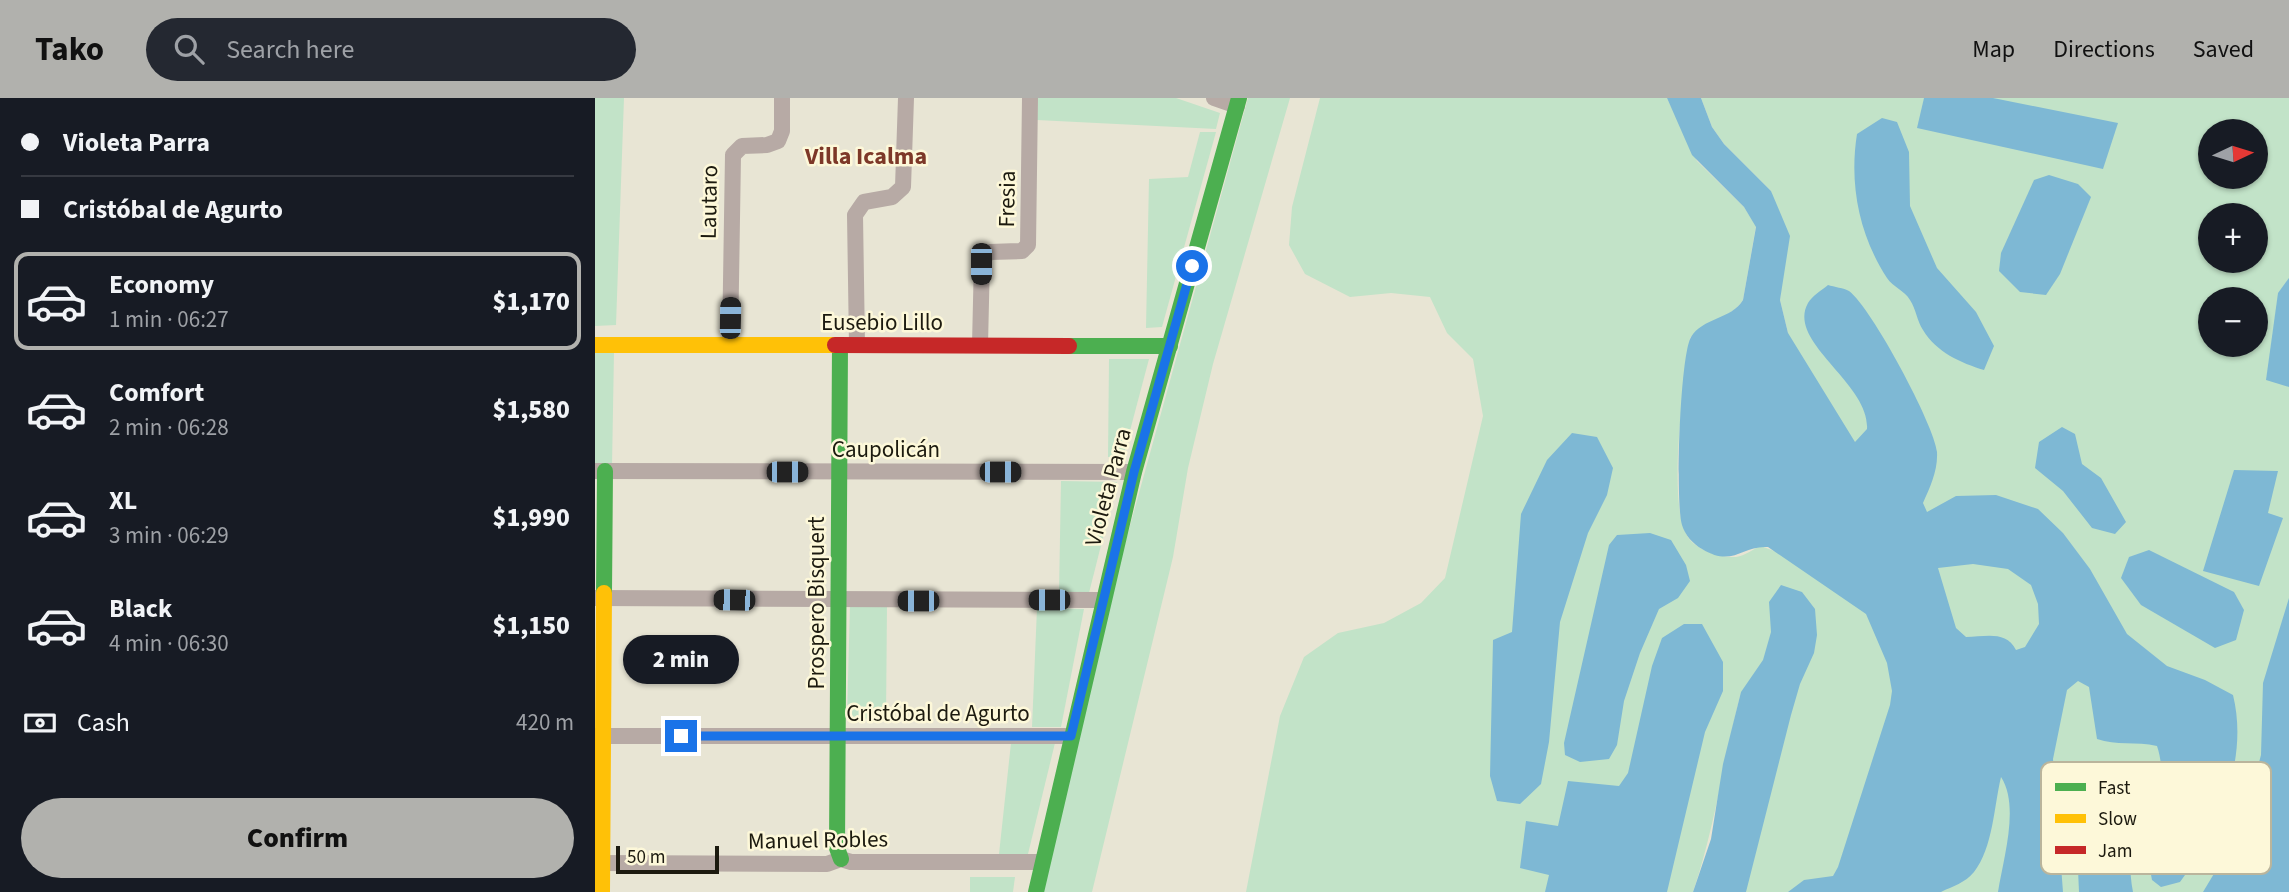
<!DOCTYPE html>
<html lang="en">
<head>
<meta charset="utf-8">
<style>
	:root { --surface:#171b24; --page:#242831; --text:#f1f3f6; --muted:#9ea1a6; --line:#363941; --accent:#b1b1ad }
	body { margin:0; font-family:"Source Sans 3",sans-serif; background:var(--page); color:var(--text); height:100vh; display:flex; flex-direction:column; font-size:26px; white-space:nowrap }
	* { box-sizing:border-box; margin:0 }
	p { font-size:23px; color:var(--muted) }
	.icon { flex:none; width:38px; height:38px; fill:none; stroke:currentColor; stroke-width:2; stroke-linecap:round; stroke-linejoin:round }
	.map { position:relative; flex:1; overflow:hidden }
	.sheet { display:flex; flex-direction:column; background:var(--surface); width:595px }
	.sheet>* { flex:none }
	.banner { display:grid; align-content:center; height:154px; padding:0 21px; background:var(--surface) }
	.needle { width:46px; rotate:86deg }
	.buttons { position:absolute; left:1603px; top:21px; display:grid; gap:14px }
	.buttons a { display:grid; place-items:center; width:70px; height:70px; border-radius:50%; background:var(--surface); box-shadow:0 2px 5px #0004; font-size:35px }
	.scale { position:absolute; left:21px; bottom:18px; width:103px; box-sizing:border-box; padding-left:7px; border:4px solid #1c1a0f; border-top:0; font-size:19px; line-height:24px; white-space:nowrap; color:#1c1a0f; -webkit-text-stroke:5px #fdf8d9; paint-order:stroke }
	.end { position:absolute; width:32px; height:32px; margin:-16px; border:9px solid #1a73e8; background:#fff; box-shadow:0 0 0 4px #fff }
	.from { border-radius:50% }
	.bubble { position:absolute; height:49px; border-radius:24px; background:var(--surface); box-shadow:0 2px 5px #0004; font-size:23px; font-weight:800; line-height:49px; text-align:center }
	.car { position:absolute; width:21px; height:42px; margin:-21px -10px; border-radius:9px; box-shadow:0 0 5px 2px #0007; background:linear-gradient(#222 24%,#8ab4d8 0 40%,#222 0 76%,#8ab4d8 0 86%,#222 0) }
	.banner b { display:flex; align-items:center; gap:24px; height:66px; font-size:26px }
	.banner b+b { border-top:2px solid var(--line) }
	.banner i { width:18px; height:18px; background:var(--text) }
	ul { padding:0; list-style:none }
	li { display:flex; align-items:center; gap:21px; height:98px; margin:0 14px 10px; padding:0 7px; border:4px solid transparent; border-radius:14px }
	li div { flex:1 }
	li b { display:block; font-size:26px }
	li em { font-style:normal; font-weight:800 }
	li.current { border-color:var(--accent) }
	li>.icon { width:63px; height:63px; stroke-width:1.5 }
	.pay { display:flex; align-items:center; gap:18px; height:77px; padding:0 21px; font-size:26px }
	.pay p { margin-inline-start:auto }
	.action { display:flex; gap:14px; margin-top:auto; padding:14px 21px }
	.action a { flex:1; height:80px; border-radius:42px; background:var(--accent); color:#111; font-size:28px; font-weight:800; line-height:80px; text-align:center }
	header { display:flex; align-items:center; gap:42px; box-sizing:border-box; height:98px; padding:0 35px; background:var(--accent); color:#111 }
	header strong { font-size:33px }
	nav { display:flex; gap:38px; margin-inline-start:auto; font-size:24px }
	.search { width:490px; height:63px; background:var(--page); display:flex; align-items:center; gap:18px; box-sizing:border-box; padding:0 24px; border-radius:38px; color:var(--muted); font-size:26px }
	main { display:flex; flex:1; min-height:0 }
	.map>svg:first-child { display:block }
</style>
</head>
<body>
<header>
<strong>Tako</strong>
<div class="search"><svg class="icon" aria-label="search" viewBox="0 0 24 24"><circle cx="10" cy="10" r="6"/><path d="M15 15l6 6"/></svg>Search here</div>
<nav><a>Map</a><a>Directions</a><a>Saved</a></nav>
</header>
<main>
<section class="sheet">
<div class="banner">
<b><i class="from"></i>Violeta Parra</b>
<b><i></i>Cristóbal de Agurto</b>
</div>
<ul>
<li class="current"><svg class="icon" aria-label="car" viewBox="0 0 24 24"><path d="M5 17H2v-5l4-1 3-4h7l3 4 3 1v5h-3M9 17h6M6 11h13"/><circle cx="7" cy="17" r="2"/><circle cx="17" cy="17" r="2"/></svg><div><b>Economy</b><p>1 min · 06:27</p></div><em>$1,170</em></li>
<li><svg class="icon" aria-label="car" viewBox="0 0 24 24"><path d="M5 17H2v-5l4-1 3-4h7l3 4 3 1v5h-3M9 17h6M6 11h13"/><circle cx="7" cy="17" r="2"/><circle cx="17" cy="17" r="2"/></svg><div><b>Comfort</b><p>2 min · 06:28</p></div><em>$1,580</em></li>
<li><svg class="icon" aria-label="car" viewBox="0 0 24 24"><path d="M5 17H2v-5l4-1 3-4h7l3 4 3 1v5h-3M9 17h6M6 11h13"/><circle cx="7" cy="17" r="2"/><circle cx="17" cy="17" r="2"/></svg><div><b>XL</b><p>3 min · 06:29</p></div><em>$1,990</em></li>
<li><svg class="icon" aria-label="car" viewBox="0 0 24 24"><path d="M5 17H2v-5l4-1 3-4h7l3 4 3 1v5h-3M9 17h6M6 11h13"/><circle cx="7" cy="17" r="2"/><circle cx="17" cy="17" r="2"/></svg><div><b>Black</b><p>4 min · 06:30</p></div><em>$1,150</em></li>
</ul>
<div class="pay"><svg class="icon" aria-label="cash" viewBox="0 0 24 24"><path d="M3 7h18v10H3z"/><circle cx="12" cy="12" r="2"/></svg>Cash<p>420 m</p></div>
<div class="action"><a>Confirm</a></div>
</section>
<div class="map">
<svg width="1694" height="794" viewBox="0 0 1694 794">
	<rect width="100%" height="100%" fill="#e8e5d4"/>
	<!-- green -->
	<g fill="#c2e3c8" fill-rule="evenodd">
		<path d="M0 0H29L21 227 0 228Z"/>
		<path d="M443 0H581L625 15 621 31 442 22Z"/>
		<path d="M653 0H695L618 266 593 370 578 459 497 794H448L525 464Z"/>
		<path d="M725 0H1072L1102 63 1149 109 1161 128 1148 202C1136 221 1110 223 1095 240 1090 282 1071 404 1093 439 1101 452 1126 460 1141 459 1150 458 1158 451 1166 448L1187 456 1193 235 1185 202 1189 162 1176 93 1129 46 1117 29 1106 0H1694V794H1108L1146 594C1129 661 1120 729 1098 794H651L685 618 709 559 743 535 789 525 826 505 850 480 888 318 878 261 852 235 835 199 796 195 755 199 710 176 694 147 697 109ZM1615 33H1661V79H1615ZM1615 117H1661V163H1615ZM1615 201H1661V247H1615Z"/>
		<path d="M605 34H621L567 229 551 230 554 81 593 79Z"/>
		<path d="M0 254H19L17 369 0 370Z"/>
		<path d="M514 261H554L528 359H513Z"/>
		<path d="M466 383 522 384 494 495H464Z"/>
		<path d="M255 506 292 507 291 621 252 620Z"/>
		<path d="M442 510 489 511 466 629H437Z"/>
		<path d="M416 645H460L433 756H404Z"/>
		<path d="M375 779H420L418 794H375Z"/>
	</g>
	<!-- water -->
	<g fill="#7eb8d4" fill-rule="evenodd">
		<path d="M1072 0H1106L1117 29 1129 46 1176 93 1195 138 1185 202 1193 235 1260 344 1272 331C1275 285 1191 244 1213 205 1217 198 1227 192 1233 187 1239 189 1249 190 1254 193 1276 209 1340 328 1342 354 1343 373 1335 389 1328 405L1332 414 1361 398 1401 397 1443 411 1468 435 1495 471 1532 536 1572 568 1610 582 1638 597C1654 662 1624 732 1585 784L1566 789 1557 782C1547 735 1577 692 1562 648 1541 643 1521 648 1502 641L1494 589 1483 583 1472 592 1458 661 1468 794H1403C1408 761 1425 708 1406 679 1399 708 1398 750 1379 774 1370 785 1358 788 1346 794H1193L1209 782 1238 778 1243 769 1295 607 1297 593 1292 565 1271 516 1173 449C1147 447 1138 470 1107 451 1098 446 1090 437 1087 427 1080 404 1085 258 1096 239 1107 220 1137 221 1148 202L1161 129 1149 109 1097 57ZM1378 466 1413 471 1436 487 1443 506 1444 526 1430 549 1421 552C1411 532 1390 539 1371 539L1361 530 1343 470Z"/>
		<path d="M1329 0H1398L1523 25 1508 71 1322 30Z"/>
		<path d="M1287 20 1302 24 1314 54 1315 108 1342 170 1381 214 1399 248 1389 272C1366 265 1341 254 1328 232 1322 223 1321 211 1315 202 1310 193 1298 189 1292 180 1264 137 1254 86 1262 36Z"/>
		<path d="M1454 77 1483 86 1496 99 1465 176 1451 197 1425 194 1404 173 1406 155 1439 82Z"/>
		<path d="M1694 180V289L1671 282 1683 195Z"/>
		<path d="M1467 329 1480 336 1487 366 1506 380 1531 424 1520 436 1497 430 1468 393 1440 370 1444 344Z"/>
		<path d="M977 335 1002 339 1018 370 1012 397 993 435 965 524 954 644 946 686 925 706 902 703 895 678 898 542 917 534 926 416 952 362Z"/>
		<path d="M1639 372 1683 373 1673 415 1688 420 1664 488 1608 473Z"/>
		<path d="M1055 435 1076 442 1091 467 1095 483 1083 500 1064 511 1045 555 1029 603 1022 647 1014 661 985 664 970 657 969 645 1014 447 1022 437Z"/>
		<path d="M1554 452 1639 494 1649 512 1641 542 1620 550 1546 507 1526 480 1534 459Z"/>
		<path d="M1186 487 1207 494 1220 511 1222 537 1219 555 1205 586 1196 617 1151 794H1098L1116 741 1128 666 1146 594 1168 562 1176 534 1174 504Z"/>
		<path d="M1694 500V794H1608L1629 759 1643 743 1666 657 1668 585Z"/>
		<path d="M1089 526H1107L1128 564V593L1110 634 1072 794H950L954 777 925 770 931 723 963 728 973 683 1024 688 1033 675 1057 568 1067 540Z"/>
		<path d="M1517 665 1533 667C1543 709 1530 752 1538 794H1484L1479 681 1489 671Z"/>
	</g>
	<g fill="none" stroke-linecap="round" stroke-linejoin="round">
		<!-- street -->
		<g stroke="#b7aaa5" stroke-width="16">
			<path d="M619 0 642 8"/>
			<path d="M135 247 138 57 147 48 172 47 183 43 187 33V0"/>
			<path d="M262 247 260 117 269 104 297 99 308 89 311 0"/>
			<path d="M385 247 387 160 395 154 427 153 433 147 435 0"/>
			<path d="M0 373 539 374"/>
			<path d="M0 500 507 502"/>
			<path d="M0 638H476"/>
			<path d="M0 765 232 766 246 761 256 764H447"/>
		</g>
		<!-- fast -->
		<g stroke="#4caf50" stroke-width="16">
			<path d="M245 247 242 750 246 761"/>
			<path d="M474 248H575"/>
			<path d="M9 495 10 373"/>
			<path d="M441 794 539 374 644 0"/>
		</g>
		<!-- slow -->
		<g stroke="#ffc107" stroke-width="16">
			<path d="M0 247H240"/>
			<path d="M7 794 9 495"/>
		</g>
		<!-- jam -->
		<path stroke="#c62828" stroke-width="16" d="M240 247 474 248"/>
	</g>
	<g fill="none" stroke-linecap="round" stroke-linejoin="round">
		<!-- route -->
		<path stroke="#1a73e8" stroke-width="9" d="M86 638H476L539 374 597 168"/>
	</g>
	<g text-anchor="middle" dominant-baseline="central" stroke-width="5" stroke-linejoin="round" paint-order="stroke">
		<!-- street labels -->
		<g font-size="23" fill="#1c1a0f" stroke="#fdf8d9">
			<text transform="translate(412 101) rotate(-89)">Fresia</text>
			<text transform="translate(114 104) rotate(-89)">Lautaro</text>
			<text x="287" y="224">Eusebio Lillo</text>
			<text x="291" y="351">Caupolicán</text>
			<text transform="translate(513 389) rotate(-75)">Violeta Parra</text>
			<text transform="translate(221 505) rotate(-90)">Prospero Bisquert</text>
			<text x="343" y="615">Cristóbal de Agurto</text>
			<text transform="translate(223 742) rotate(-1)">Manuel Robles</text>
		</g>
		<!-- neighbourhood labels -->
		<g font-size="24" font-weight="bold" fill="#7d3828" stroke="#fdf8d9">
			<text x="271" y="58">Villa Icalma</text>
		</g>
	</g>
	<!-- legend -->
	<rect x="1446" y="664" width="230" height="112" rx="10" fill="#fdf8d9" stroke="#bab59c" stroke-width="2"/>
	<rect x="1460" y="685" width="31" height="8" fill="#4caf50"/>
	<rect x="1460" y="716" width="31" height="9" fill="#ffc107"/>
	<rect x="1460" y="748" width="31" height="8" fill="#c62828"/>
	<g font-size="19" fill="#1c1a0f">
		<text x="1503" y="696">Fast</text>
		<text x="1503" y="727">Slow</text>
		<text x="1503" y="759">Jam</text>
	</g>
</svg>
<div class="buttons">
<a><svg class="needle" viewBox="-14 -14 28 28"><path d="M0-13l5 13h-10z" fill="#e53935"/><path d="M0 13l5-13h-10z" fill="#9ea1a6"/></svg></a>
<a>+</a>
<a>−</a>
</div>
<div class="scale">50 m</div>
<i class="end from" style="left:597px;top:168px"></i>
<i class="end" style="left:86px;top:638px"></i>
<div class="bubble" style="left:28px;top:537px;width:116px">2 min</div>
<i class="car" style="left:386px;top:166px;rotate:180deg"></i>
<i class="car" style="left:135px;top:220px;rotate:1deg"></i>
<i class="car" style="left:192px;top:374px;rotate:90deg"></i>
<i class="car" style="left:405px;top:374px;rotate:90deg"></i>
<i class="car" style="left:139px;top:502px;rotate:271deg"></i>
<i class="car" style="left:454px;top:502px;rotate:270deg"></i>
<i class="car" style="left:323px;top:503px;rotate:270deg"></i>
</div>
</main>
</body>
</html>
